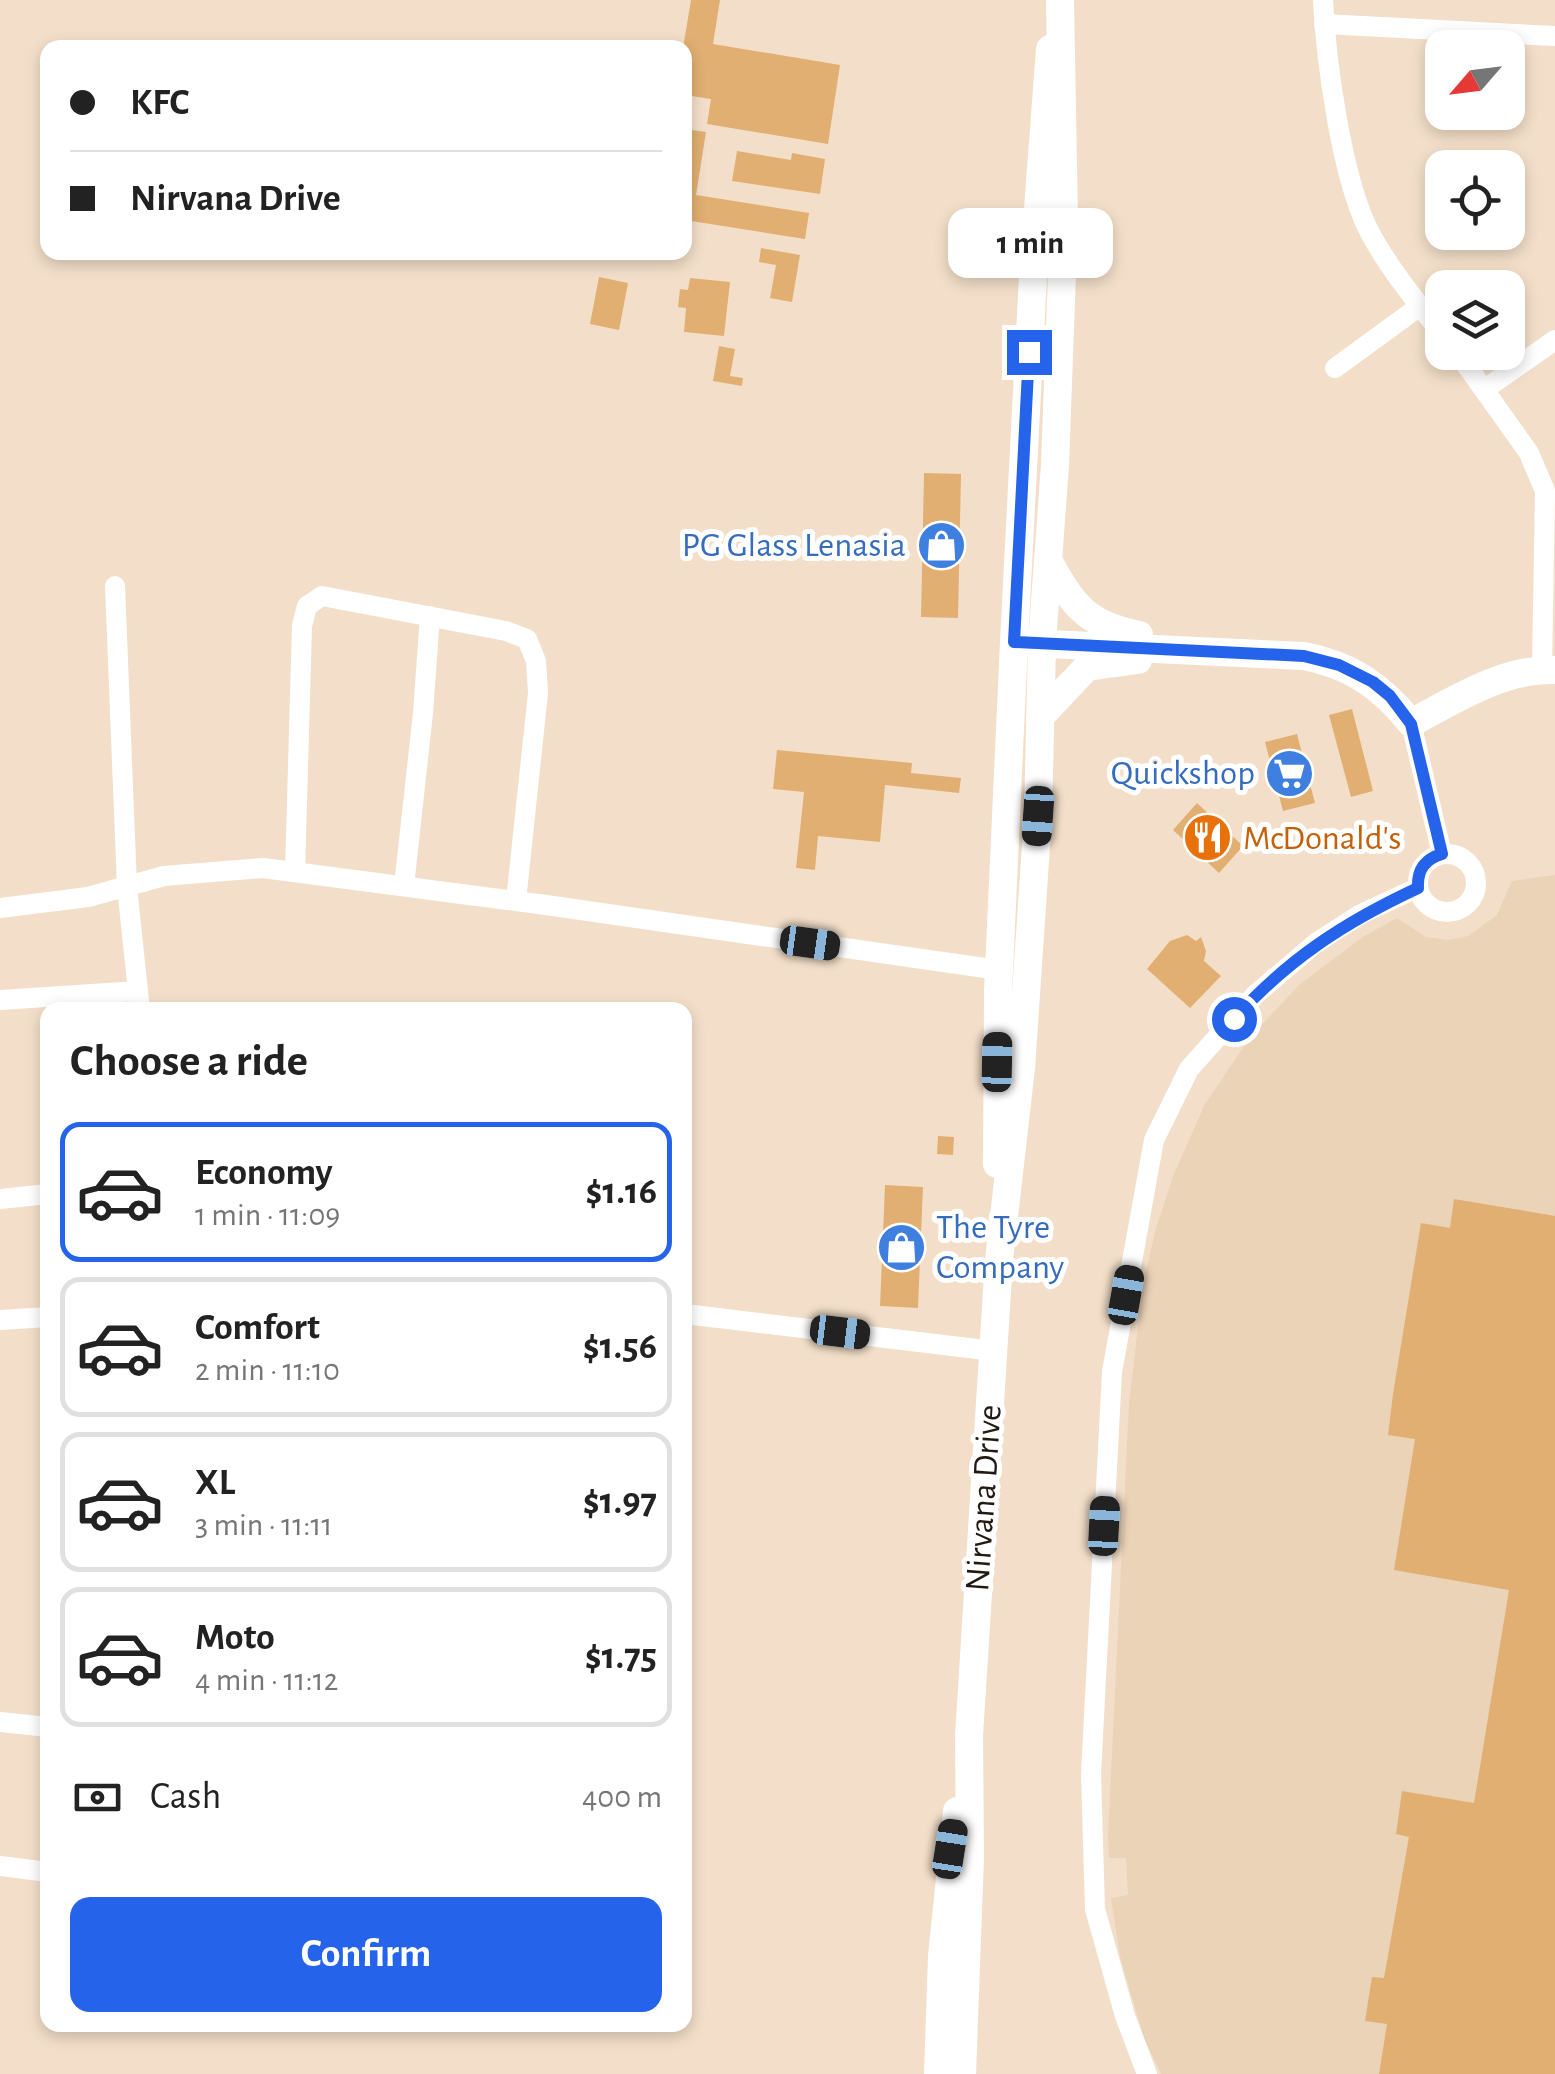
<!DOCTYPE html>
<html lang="en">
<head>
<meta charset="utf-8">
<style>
	:root { --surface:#fff; --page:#f6f6f6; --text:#222; --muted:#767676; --line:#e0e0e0; --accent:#2563eb }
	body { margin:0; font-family:"Alegreya Sans",sans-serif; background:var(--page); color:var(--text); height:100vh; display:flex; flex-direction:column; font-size:38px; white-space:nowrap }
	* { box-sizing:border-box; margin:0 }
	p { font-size:32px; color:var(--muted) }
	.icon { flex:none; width:55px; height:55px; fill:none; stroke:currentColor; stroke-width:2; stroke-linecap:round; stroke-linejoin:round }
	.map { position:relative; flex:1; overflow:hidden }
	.side { position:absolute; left:40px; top:1002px; width:652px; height:1030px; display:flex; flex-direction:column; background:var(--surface); border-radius:20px; box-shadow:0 5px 15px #0003 }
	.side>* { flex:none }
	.banner { position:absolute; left:40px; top:40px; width:652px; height:220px; border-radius:20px; box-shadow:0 5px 15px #0003; display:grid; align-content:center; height:220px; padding:0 30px; background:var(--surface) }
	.needle { width:65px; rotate:242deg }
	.tools { position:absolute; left:1425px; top:30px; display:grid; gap:20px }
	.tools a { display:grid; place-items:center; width:100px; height:100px; border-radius:20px; background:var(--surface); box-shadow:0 5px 15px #0003; font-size:50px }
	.end { position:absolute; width:45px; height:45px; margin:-22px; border:12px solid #2563eb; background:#fff; box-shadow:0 0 0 5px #fff }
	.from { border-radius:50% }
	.bubble { position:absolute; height:70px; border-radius:20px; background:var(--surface); box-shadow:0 5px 15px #0003; font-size:32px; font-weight:700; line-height:70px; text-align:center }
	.car { position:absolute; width:30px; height:60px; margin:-30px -15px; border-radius:12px; box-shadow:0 0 8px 2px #0007; background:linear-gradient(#222 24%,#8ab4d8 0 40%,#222 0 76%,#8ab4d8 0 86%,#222 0) }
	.banner b { display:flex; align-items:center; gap:35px; height:95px; font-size:38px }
	.banner b+b { border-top:2px solid var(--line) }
	.banner i { width:25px; height:25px; background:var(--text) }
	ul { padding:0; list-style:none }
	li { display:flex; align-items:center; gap:30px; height:140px; margin:0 20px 15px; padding:0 10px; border:5px solid var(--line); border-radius:20px }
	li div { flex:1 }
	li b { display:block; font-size:38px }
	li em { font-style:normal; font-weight:700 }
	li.on { border-color:var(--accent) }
	li>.icon { width:90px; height:90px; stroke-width:1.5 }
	h2 { padding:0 30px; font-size:45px; line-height:120px }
	.pay { display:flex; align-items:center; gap:25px; height:110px; padding:0 30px; font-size:38px }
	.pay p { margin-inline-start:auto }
	.primary-button { display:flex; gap:20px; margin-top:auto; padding:20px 30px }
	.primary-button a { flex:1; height:115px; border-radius:20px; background:var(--accent); color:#fff; font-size:40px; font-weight:700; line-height:115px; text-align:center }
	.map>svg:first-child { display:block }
</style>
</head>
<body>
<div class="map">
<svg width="1555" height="2074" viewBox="0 0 1555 2074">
	<rect width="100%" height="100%" fill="#f3dfc9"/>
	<!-- built -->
	<path fill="#ebd3b8" d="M1555 875V2074H1161L1144 2038 1120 1957 1111 1898 1128 1895 1126 1858H1109L1108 1835 1129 1403 1143 1284 1156 1228 1173 1176 1205 1104 1251 1036 1300 984 1364 936 1397 918 1426 937 1448 940 1468 936 1497 915 1512 881Z"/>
	<!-- building -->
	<g fill="#e1af72">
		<path d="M691 0H720L713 44 840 65 828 144 707 124 711 99 685 95 683 48Z"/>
		<path d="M685 129 706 132 696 195 809 213 805 239 685 220Z"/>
		<path d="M737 151 791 160 792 153 825 159 820 194 732 181Z"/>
		<path d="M761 248 800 255 792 302 770 298 776 265 759 262Z"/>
		<path d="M483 252H509L508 258Z"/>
		<path d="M599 277 628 283 619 330 590 324Z"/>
		<path d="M690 278 730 282 724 336 684 332 686 308 678 307 680 289 688 290Z"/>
		<path d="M719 346 735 349 730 376 743 378 742 386 713 381Z"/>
		<path d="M924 473 961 474 958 618 921 617Z"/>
		<path d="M1352 709 1373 791 1351 797 1329 715Z"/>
		<path d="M1297 734 1315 803 1283 811 1265 742Z"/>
		<path d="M777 750 912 763 911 773 961 778 959 793 885 785 880 842 818 836 815 870 796 868 804 792 773 789Z"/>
		<path d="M1197 803 1243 846 1219 873 1173 830Z"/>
		<path d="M1187 935 1196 941 1201 937 1206 951 1204 961 1221 976 1190 1008 1147 969 1170 941Z"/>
		<path d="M938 1136 954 1137 953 1155 937 1154Z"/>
		<path d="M885 1185 923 1187 918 1308 880 1306Z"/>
		<path d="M1454 1199 1555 1216V2074H1379L1387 2024 1365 2021 1372 1977 1384 1978 1409 1837 1396 1834 1402 1791 1474 1803 1509 1590 1394 1570 1415 1439 1388 1435 1393 1394 1421 1223 1450 1228Z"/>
	</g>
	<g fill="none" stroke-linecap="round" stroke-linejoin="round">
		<!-- street -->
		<g stroke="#fff" stroke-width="20">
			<path d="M1323 0C1326 61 1341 172 1367 227 1386 265 1416 301 1442 334"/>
			<path d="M1324 24 1555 36"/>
			<path d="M1457 352 1529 453 1545 491 1542 669"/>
			<path d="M1335 368 1420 306"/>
			<path d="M1485 389 1555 340"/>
			<path d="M115 586 127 887 140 1010"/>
			<path d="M1411 723 1442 854"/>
			<circle cx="1447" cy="883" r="29"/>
			<path d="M295 872 302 626 307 606 322 596 506 631 527 639 536 661 538 693 516 901"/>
			<path d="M404 886 423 713 430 616"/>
			<path d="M0 908 88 897 164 876 263 868 546 905 999 970"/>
			<path d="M0 1000 138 991"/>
			<path d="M0 1199 48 1194"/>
			<path d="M685 1314 994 1351"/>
			<path d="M0 1320 48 1317"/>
			<path d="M0 1722 48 1727"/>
			<path d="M0 1866 48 1872"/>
			<path d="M1147 2074 1125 2016 1095 1909 1091 1774 1112 1372 1154 1140 1189 1069 1256 994 1316 943 1361 914 1417 888"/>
		</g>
		<!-- secondary -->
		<g stroke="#fff" stroke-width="28">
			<path d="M1048 560C1073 606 1086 624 1139 635"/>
			<path d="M1027 643 1304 656C1351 665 1381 686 1411 723 1454 700 1504 668 1555 670"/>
			<path d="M1040 717 1087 667 1138 660"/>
			<path d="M997 1164 998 992 1014 642 1033 276 1050 49"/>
			<path d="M938 2074 942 1956 957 1811"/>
			<path d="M962 2074 970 1857 969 1736 999 1260 1021 1068 1038 816 1042 643 1055 465 1064 219 1060 0"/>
		</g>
	</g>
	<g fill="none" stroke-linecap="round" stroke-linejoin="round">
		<!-- route -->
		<path stroke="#2563eb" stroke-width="12" d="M1029 352 1014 642 1304 656 1339 665 1373 682 1390 696 1411 724 1442 854C1425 859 1417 870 1418 888 1345 922 1288 959 1234 1019"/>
	</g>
	<!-- icons -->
	<defs>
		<symbol id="shop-disc" viewBox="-11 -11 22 22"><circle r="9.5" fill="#3f7fe0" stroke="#fff"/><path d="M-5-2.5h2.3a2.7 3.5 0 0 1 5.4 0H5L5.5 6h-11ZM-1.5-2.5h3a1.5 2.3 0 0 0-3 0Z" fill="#fff"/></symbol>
		<symbol id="supermarket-disc" viewBox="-11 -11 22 22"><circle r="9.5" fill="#3f7fe0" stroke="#fff"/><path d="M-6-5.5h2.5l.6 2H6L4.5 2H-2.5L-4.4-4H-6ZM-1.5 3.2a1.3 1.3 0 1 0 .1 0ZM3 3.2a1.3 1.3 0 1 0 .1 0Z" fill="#fff"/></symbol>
		<symbol id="restaurant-disc" viewBox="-11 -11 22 22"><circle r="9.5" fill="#e8710a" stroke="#fff"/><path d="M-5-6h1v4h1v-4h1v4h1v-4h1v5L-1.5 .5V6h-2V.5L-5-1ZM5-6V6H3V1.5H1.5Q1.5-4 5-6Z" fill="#fff"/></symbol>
	</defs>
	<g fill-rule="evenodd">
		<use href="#shop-disc" x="914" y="518" width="55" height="55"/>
		<use href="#supermarket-disc" x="1262" y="746" width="55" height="55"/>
		<use href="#restaurant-disc" x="1180" y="810" width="55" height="55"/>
		<use href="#shop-disc" x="874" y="1220" width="55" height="55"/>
	</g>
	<g text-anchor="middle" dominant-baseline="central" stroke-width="10" stroke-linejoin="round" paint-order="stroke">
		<!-- shop labels -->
		<g font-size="35" fill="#366cbe" stroke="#fff" text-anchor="end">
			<text x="906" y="545">PG Glass Lenasia</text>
			<text x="1255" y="773">Quickshop</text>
			<text x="936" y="1227" text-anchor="start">The Tyre<tspan x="936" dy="40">Company</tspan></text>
		</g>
		<!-- food labels -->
		<g font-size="35" fill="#c56008" stroke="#fff" text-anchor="start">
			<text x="1243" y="838">McDonald's</text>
		</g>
		<!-- street labels -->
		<g font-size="35" fill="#211a12" stroke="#fff">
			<text transform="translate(984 1498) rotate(-86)">Nirvana Drive</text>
		</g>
	</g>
</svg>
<div class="tools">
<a><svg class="needle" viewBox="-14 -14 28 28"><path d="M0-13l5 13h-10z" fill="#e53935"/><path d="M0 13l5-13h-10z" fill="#767676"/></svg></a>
<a><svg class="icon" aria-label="locate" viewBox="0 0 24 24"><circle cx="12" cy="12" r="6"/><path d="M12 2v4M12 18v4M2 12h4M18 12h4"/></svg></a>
<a><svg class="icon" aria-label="layers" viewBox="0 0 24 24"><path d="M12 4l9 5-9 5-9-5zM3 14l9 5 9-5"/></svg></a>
</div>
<i class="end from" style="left:1234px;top:1019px"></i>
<i class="end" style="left:1029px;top:352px"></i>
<div class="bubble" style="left:948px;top:208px;width:165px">1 min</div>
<i class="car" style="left:1038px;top:816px;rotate:184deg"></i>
<i class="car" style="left:810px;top:943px;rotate:98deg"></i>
<i class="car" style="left:997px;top:1062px;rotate:1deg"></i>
<i class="car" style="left:1126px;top:1295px;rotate:10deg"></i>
<i class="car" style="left:840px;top:1332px;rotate:97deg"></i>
<i class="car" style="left:1104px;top:1526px;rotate:3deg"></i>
<i class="car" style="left:950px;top:1849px;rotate:9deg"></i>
<div class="banner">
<b><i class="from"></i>KFC</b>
<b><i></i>Nirvana Drive</b>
</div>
<section class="side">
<h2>Choose a ride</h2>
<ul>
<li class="on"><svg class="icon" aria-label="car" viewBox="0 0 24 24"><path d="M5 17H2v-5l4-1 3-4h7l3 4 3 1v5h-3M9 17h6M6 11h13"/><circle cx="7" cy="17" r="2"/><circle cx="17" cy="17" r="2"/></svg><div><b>Economy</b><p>1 min · 11:09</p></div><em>$1.16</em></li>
<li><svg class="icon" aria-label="car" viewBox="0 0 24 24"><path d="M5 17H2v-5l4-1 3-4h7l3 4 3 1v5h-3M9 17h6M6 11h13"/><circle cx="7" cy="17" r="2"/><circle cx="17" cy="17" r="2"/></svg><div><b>Comfort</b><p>2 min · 11:10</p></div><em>$1.56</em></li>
<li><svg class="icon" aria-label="car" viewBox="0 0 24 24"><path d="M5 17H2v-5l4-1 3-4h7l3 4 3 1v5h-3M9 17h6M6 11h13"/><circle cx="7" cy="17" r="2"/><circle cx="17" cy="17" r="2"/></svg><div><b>XL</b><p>3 min · 11:11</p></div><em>$1.97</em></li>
<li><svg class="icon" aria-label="car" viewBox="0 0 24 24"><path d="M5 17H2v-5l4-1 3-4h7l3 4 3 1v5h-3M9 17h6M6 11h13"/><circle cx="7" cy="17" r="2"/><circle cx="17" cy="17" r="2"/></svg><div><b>Moto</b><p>4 min · 11:12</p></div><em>$1.75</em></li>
</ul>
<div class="pay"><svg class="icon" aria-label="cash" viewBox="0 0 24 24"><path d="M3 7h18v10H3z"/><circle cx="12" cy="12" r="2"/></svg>Cash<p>400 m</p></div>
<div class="primary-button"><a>Confirm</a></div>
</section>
</div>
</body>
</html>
